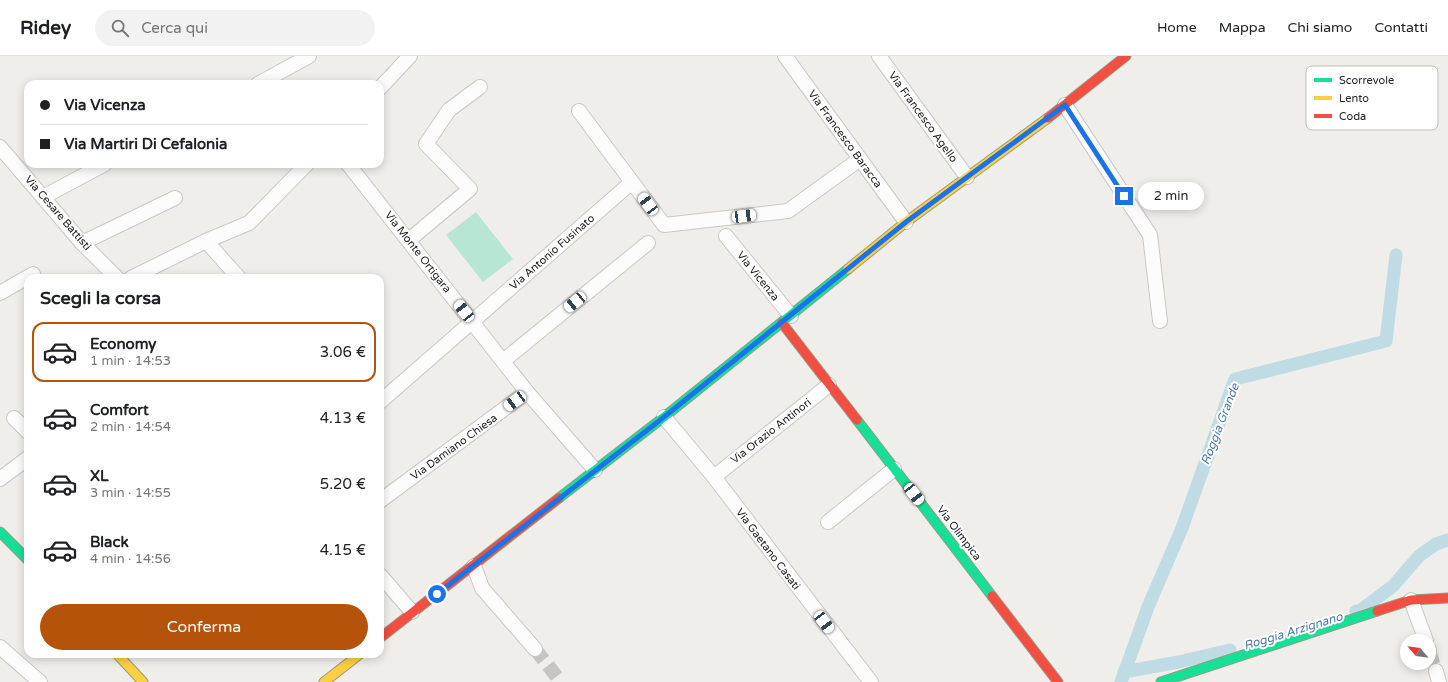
<!DOCTYPE html>
<html lang="it">
<head>
<meta charset="utf-8">
<style>
	:root { --surface:#fff; --page:#f2f2f2; --text:#202124; --muted:#757577; --line:#e0e0e0; --accent:#b45309 }
	body { margin:0; font-family:"Varela Round",sans-serif; background:var(--page); color:var(--text); height:100vh; display:flex; flex-direction:column; font-size:15px; white-space:nowrap }
	* { box-sizing:border-box; margin:0 }
	p { font-size:13px; color:var(--muted) }
	.icon { flex:none; width:22px; height:22px; fill:none; stroke:currentColor; stroke-width:2; stroke-linecap:round; stroke-linejoin:round }
	.map { position:relative; flex:1; overflow:hidden }
	.drawer { position:absolute; left:24px; top:218px; width:360px; height:384px; display:flex; flex-direction:column; background:var(--surface); border-radius:12px; box-shadow:0 2px 10px #0003 }
	.drawer>* { flex:none }
	.guide { position:absolute; left:24px; top:24px; width:360px; height:88px; border-radius:12px; box-shadow:0 2px 10px #0003; display:grid; align-content:center; height:88px; padding:0 16px; background:var(--surface) }
	.needle { width:26px; rotate:298deg }
	.controls { position:absolute; left:1400px; top:578px; display:grid; gap:8px }
	.controls a { display:grid; place-items:center; width:36px; height:36px; border-radius:50%; background:var(--surface); box-shadow:0 2px 10px #0003; font-size:20px }
	.end { position:absolute; width:18px; height:18px; margin:-9px; border:5px solid #1a73e8; background:#fff; box-shadow:0 0 0 2px #fff }
	.from { border-radius:50% }
	.bubble { position:absolute; height:28px; border-radius:14px; background:var(--surface); box-shadow:0 2px 10px #0003; font-size:13px; font-weight:600; line-height:28px; text-align:center }
	.car { position:absolute; width:12px; height:24px; margin:-12px -6px; border-radius:5px; box-shadow:0 0 3px 1px #0007; background:linear-gradient(#fff 24%,#345 0 40%,#fff 0 76%,#345 0 86%,#fff 0) }
	.guide b { display:flex; align-items:center; gap:14px; height:38px; font-size:15px }
	.guide b+b { border-top:1px solid var(--line) }
	.guide i { width:10px; height:10px; background:var(--text) }
	ul { padding:0; list-style:none }
	li { display:flex; align-items:center; gap:12px; height:60px; margin:0 8px 6px; padding:0 8px; border:2px solid transparent; border-radius:12px }
	li div { flex:1 }
	li b { display:block; font-size:15px }
	li em { font-style:normal; font-weight:600 }
	li.on { border-color:var(--accent) }
	li>.icon { width:36px; height:36px; stroke-width:1.5 }
	h2 { padding:0 16px; font-size:18px; line-height:48px }
	.button { display:flex; gap:8px; margin-top:auto; padding:8px 16px }
	.button a { flex:1; height:46px; border-radius:24px; background:var(--accent); color:#fff; font-size:16px; font-weight:600; line-height:46px; text-align:center }
	header { display:flex; align-items:center; gap:24px; box-sizing:border-box; height:56px; padding:0 20px; background:var(--surface); border-bottom:1px solid var(--line) }
	header strong { font-size:19px }
	nav { display:flex; gap:22px; margin-inline-start:auto; font-size:14px }
	.search { width:280px; height:36px; background:var(--page); display:flex; align-items:center; gap:10px; box-sizing:border-box; padding:0 14px; border-radius:22px; color:var(--muted); font-size:15px }
	.map>svg:first-child { display:block }
</style>
</head>
<body>
<header>
<strong>Ridey</strong>
<div class="search"><svg class="icon" aria-label="search" viewBox="0 0 24 24"><circle cx="10" cy="10" r="6"/><path d="M15 15l6 6"/></svg>Cerca qui</div>
<nav><a>Home</a><a>Mappa</a><a>Chi siamo</a><a>Contatti</a></nav>
</header>
<div class="map">
<svg width="1448" height="626" viewBox="0 0 1448 626">
	<rect width="100%" height="100%" fill="#f0eeeb"/>
	<!-- pitch -->
	<path fill="#b7e6d2" d="M476 156 513 203 483 226 446 179Z"/>
	<g fill="none" stroke-linecap="round" stroke-linejoin="round">
		<!-- canal -->
		<g stroke="#bfdbe3" stroke-width="13">
			<path d="M1356 555 1361 554 1393 530 1419 500 1436 488 1448 484"/>
			<path d="M1124 616 1178 606 1230 594"/>
			<path d="M1121 626 1148 551 1182 472 1235 323 1386 285 1396 199"/>
		</g>
		<!-- street-tunnel -->
		<g stroke="#c7c5c3" stroke-width="14" stroke-dasharray="14 7" stroke-linecap="butt">
			<path d="M535 593 561 626"/>
			<path d="M1429 595 1436 615"/>
		</g>
		<defs>
			<g id="street">
				<path d="M785 0 906 166"/>
				<path d="M879 0 967 121"/>
				<path d="M258 28 309 0"/>
				<path d="M380 32 410 0"/>
				<path d="M1065 49 1150 179 1160 265"/>
				<path d="M579 55 664 169 788 155 860 103"/>
				<path d="M0 91 82 187 117 222"/>
				<path d="M348 108 527 336 595 414"/>
				<path d="M43 141 105 108"/>
				<path d="M726 180 791 260"/>
				<path d="M409 184 470 133 426 88 449 54 480 31"/>
				<path d="M206 185 239 222"/>
				<path d="M82 187 175 142"/>
				<path d="M131 222 206 185 249 167 307 108"/>
				<path d="M0 237 33 218"/>
				<path d="M503 305 648 187"/>
				<path d="M380 346 632 126"/>
				<path d="M664 361 714 421 871 626"/>
				<path d="M14 362 28 376"/>
				<path d="M714 421 829 329"/>
				<path d="M0 423 28 402"/>
				<path d="M380 445 527 336"/>
				<path d="M828 466 894 413"/>
				<path d="M474 510 482 532 535 593"/>
				<path d="M380 519 412 556"/>
				<path d="M1411 544 1426 585"/>
				<path d="M0 591 40 626"/>
				<path d="M1429 594V595"/>
				<path d="M1436 615 1439 626"/>
			</g>
			<g id="fast">
				<path d="M857 364 992 540"/>
				<path d="M559 442 664 361 848 213"/>
				<path d="M0 476 28 504"/>
				<path d="M1161 626 1377 555"/>
			</g>
			<g id="slow">
				<path d="M848 213 906 166 1048 62"/>
				<path d="M117 598 143 626"/>
				<path d="M324 626 360 598"/>
			</g>
			<g id="jam">
				<path d="M1048 62 1126 0"/>
				<path d="M782 267 857 364"/>
				<path d="M992 540 1058 626"/>
				<path d="M1377 555 1411 544 1448 542"/>
				<path d="M380 582 559 442"/>
			</g>
		</defs>
		<!-- street casing -->
		<use href="#street" stroke="#c9c8c7" stroke-width="16"/>
		<!-- fast casing -->
		<use href="#fast" stroke="#999a82" stroke-width="11"/>
		<!-- slow casing -->
		<use href="#slow" stroke="#999a82" stroke-width="11"/>
		<!-- jam casing -->
		<use href="#jam" stroke="#999a82" stroke-width="11"/>
		<!-- street -->
		<use href="#street" stroke="#fdfcfc" stroke-width="14"/>
		<!-- fast -->
		<use href="#fast" stroke="#16e098" stroke-width="9"/>
		<!-- slow -->
		<use href="#slow" stroke="#ffcf43" stroke-width="9"/>
		<!-- jam -->
		<use href="#jam" stroke="#f24e42" stroke-width="9"/>
	</g>
	<g fill="none" stroke-linecap="round" stroke-linejoin="round">
		<!-- route -->
		<path stroke="#1a73e8" stroke-width="5" d="M437 538 664 361 906 166 1065 49 1124 140"/>
	</g>
	<g text-anchor="middle" dominant-baseline="central" stroke-width="4" stroke-linejoin="round" paint-order="stroke">
		<!-- street labels -->
		<g font-size="11" fill="#222" stroke="#fff">
			<text transform="translate(923 61) rotate(54)">Via Francesco Agello</text>
			<text transform="translate(845 83) rotate(54)">Via Francesco Baracca</text>
			<text transform="translate(58 157) rotate(49)">Via Cesare Battisti</text>
			<text transform="translate(418 196) rotate(52)">Via Monte Ortigara</text>
			<text transform="translate(552 196) rotate(-41)">Via Antonio Fusinato</text>
			<text transform="translate(758 220) rotate(51)">Via Vicenza</text>
			<text transform="translate(771 375) rotate(-38)">Via Orazio Antinori</text>
			<text transform="translate(454 391) rotate(-36)">Via Damiano Chiesa</text>
			<text transform="translate(959 477) rotate(53)">Via Olimpica</text>
			<text transform="translate(768 493) rotate(53)">Via Gaetano Casati</text>
		</g>
		<!-- water labels -->
		<g font-size="12" font-style="italic" fill="#4a7aab" stroke="#fff">
			<text transform="translate(1220 368) rotate(-69)">Roggia Grande</text>
			<text transform="translate(1293 575) rotate(-17)">Roggia Arzignano</text>
		</g>
	</g>
	<!-- legend -->
	<rect x="1306" y="10" width="132" height="64" rx="6" fill="#fff" stroke="#bdbdbd" stroke-width="1"/>
	<rect x="1314" y="22" width="18" height="4" fill="#16e098"/>
	<rect x="1314" y="40" width="18" height="4" fill="#ffcf43"/>
	<rect x="1314" y="58" width="18" height="4" fill="#f24e42"/>
	<g font-size="11" fill="#222">
		<text x="1339" y="28">Scorrevole</text>
		<text x="1339" y="46">Lento</text>
		<text x="1339" y="64">Coda</text>
	</g>
</svg>
<div class="controls">
<a><svg class="needle" viewBox="-14 -14 28 28"><path d="M0-13l5 13h-10z" fill="#e53935"/><path d="M0 13l5-13h-10z" fill="#757577"/></svg></a>
</div>
<i class="end from" style="left:437px;top:538px"></i>
<i class="end" style="left:1124px;top:140px"></i>
<div class="bubble" style="left:1138px;top:126px;width:66px">2 min</div>
<i class="car" style="left:648px;top:148px;rotate:323deg"></i>
<i class="car" style="left:744px;top:160px;rotate:83deg"></i>
<i class="car" style="left:575px;top:246px;rotate:231deg"></i>
<i class="car" style="left:464px;top:255px;rotate:322deg"></i>
<i class="car" style="left:515px;top:345px;rotate:234deg"></i>
<i class="car" style="left:914px;top:438px;rotate:142deg"></i>
<i class="car" style="left:824px;top:566px;rotate:143deg"></i>
<div class="guide">
<b><i class="from"></i>Via Vicenza</b>
<b><i></i>Via Martiri Di Cefalonia</b>
</div>
<section class="drawer">
<h2>Scegli la corsa</h2>
<ul>
<li class="on"><svg class="icon" aria-label="car" viewBox="0 0 24 24"><path d="M5 17H2v-5l4-1 3-4h7l3 4 3 1v5h-3M9 17h6M6 11h13"/><circle cx="7" cy="17" r="2"/><circle cx="17" cy="17" r="2"/></svg><div><b>Economy</b><p>1 min · 14:53</p></div><em>3.06 €</em></li>
<li><svg class="icon" aria-label="car" viewBox="0 0 24 24"><path d="M5 17H2v-5l4-1 3-4h7l3 4 3 1v5h-3M9 17h6M6 11h13"/><circle cx="7" cy="17" r="2"/><circle cx="17" cy="17" r="2"/></svg><div><b>Comfort</b><p>2 min · 14:54</p></div><em>4.13 €</em></li>
<li><svg class="icon" aria-label="car" viewBox="0 0 24 24"><path d="M5 17H2v-5l4-1 3-4h7l3 4 3 1v5h-3M9 17h6M6 11h13"/><circle cx="7" cy="17" r="2"/><circle cx="17" cy="17" r="2"/></svg><div><b>XL</b><p>3 min · 14:55</p></div><em>5.20 €</em></li>
<li><svg class="icon" aria-label="car" viewBox="0 0 24 24"><path d="M5 17H2v-5l4-1 3-4h7l3 4 3 1v5h-3M9 17h6M6 11h13"/><circle cx="7" cy="17" r="2"/><circle cx="17" cy="17" r="2"/></svg><div><b>Black</b><p>4 min · 14:56</p></div><em>4.15 €</em></li>
</ul>
<div class="button"><a>Conferma</a></div>
</section>
</div>
</body>
</html>
